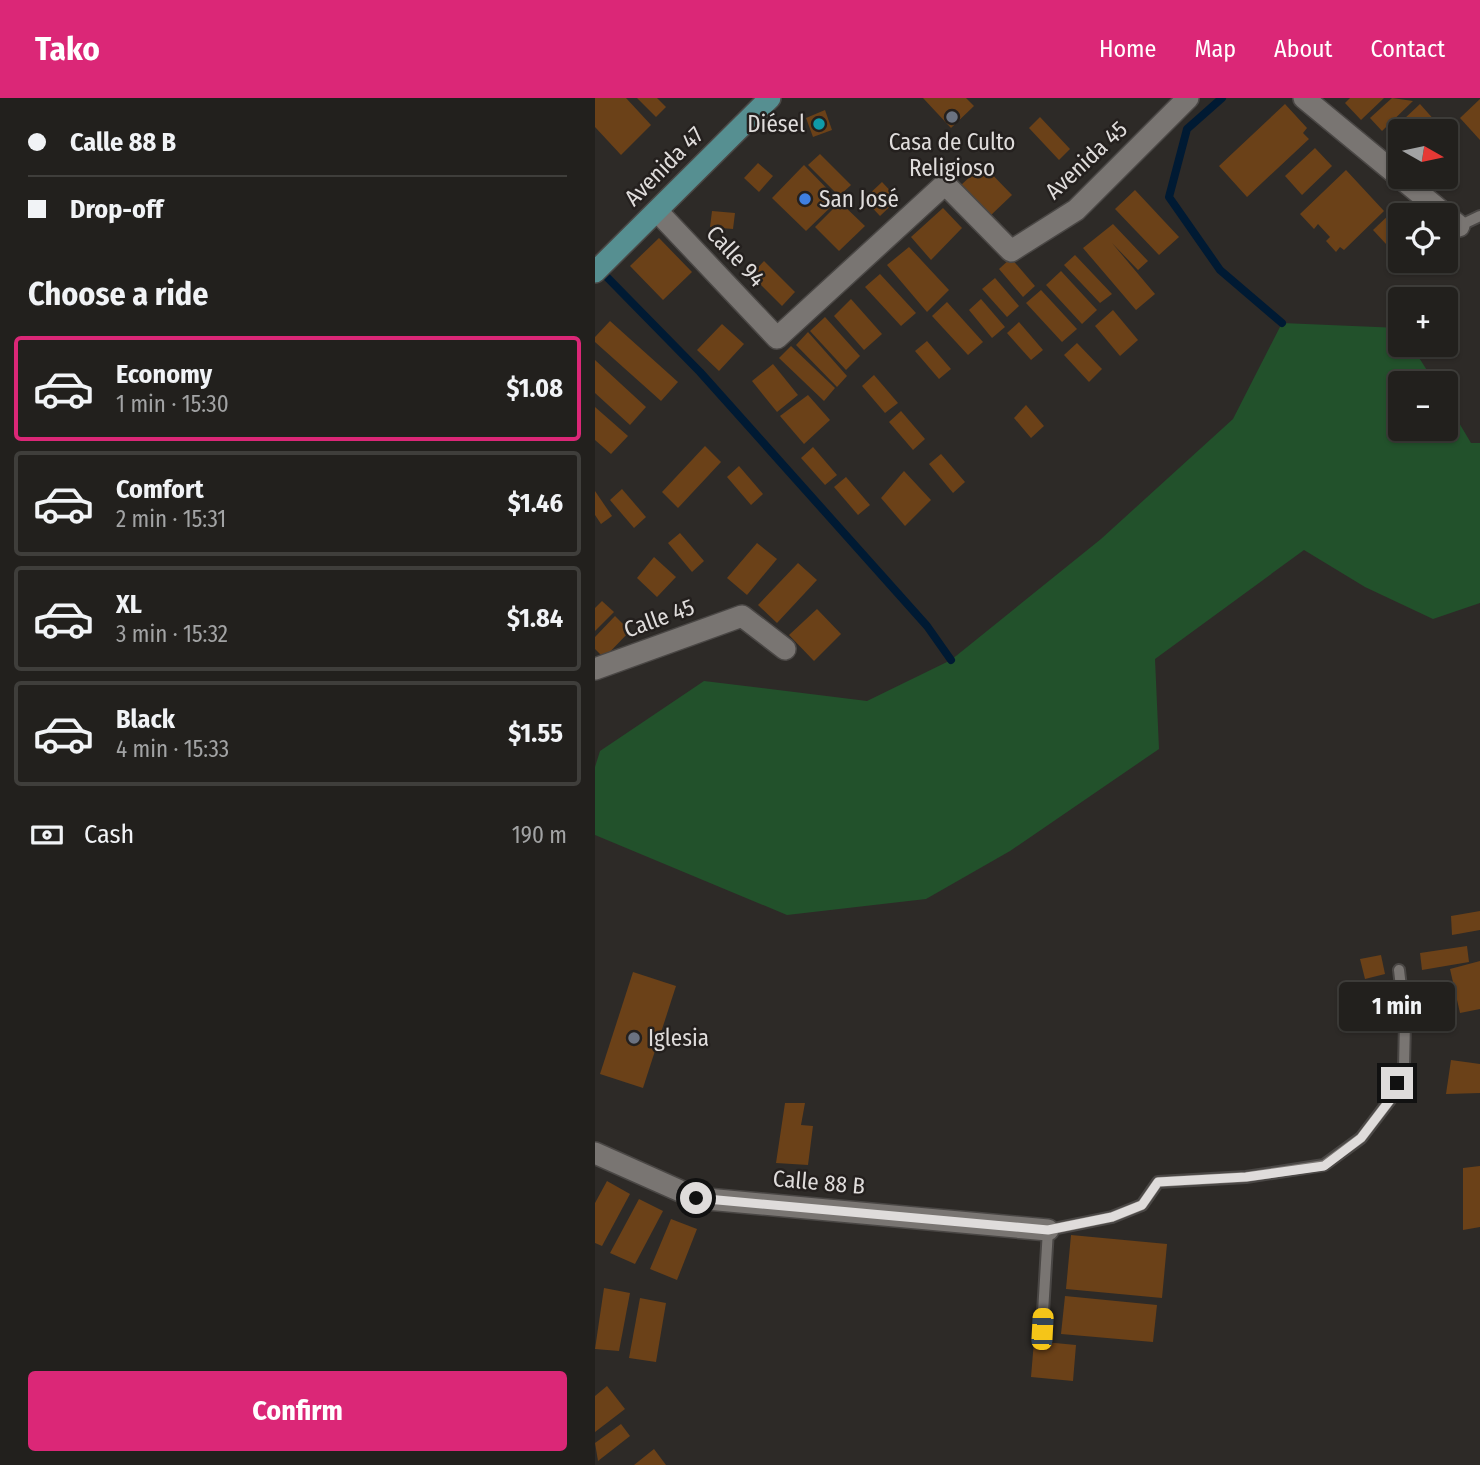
<!DOCTYPE html>
<html lang="en">
<head>
<meta charset="utf-8">
<style>
	:root { --surface:#22201d; --page:#2a2826; --text:#f1f3f6; --muted:#a2a3a4; --line:#3f3e3b; --accent:#db2777 }
	body { margin:0; font-family:"Fira Sans Condensed",sans-serif; background:var(--page); color:var(--text); height:100vh; display:flex; flex-direction:column; font-size:26px; white-space:nowrap }
	* { box-sizing:border-box; margin:0 }
	p { font-size:23px; color:var(--muted) }
	.icon { flex:none; width:38px; height:38px; fill:none; stroke:currentColor; stroke-width:2; stroke-linecap:round; stroke-linejoin:round }
	.map { position:relative; flex:1; overflow:hidden }
	.sheet { display:flex; flex-direction:column; background:var(--surface); width:595px }
	.sheet>* { flex:none }
	.banner { display:grid; align-content:center; height:154px; padding:0 28px; background:var(--surface) }
	.needle { width:46px; rotate:99deg }
	.tools { position:absolute; left:793px; top:21px; display:grid; gap:14px }
	.tools a { display:grid; place-items:center; width:70px; height:70px; border-radius:7px; background:var(--surface); box-shadow:0 2px 5px #0004,0 0 0 2px var(--line); font-size:35px }
	.end { position:absolute; width:32px; height:32px; margin:-16px; border:9px solid #dfdcdb; background:#111; box-shadow:0 0 0 4px #111 }
	.from { border-radius:50% }
	.bubble { position:absolute; height:49px; border-radius:7px; background:var(--surface); box-shadow:0 2px 5px #0004,0 0 0 2px var(--line); font-size:23px; font-weight:700; line-height:49px; text-align:center }
	.car { position:absolute; width:21px; height:42px; margin:-21px -10px; border-radius:9px; box-shadow:0 0 5px 2px #0007; background:linear-gradient(#f5c518 24%,#345 0 40%,#f5c518 0 76%,#345 0 86%,#f5c518 0) }
	.banner b { display:flex; align-items:center; gap:24px; height:66px; font-size:26px }
	.banner b+b { border-top:2px solid var(--line) }
	.banner i { width:18px; height:18px; background:var(--text) }
	ul { padding:0; list-style:none }
	li { display:flex; align-items:center; gap:21px; height:105px; margin:0 14px 10px; padding:0 14px; border:4px solid var(--line); border-radius:7px }
	li div { flex:1 }
	li b { display:block; font-size:26px }
	li em { font-style:normal; font-weight:700 }
	li.selected { border-color:var(--accent) }
	li>.icon { width:63px; height:63px; stroke-width:1.5 }
	h2 { padding:0 28px; font-size:32px; line-height:84px }
	.pay { display:flex; align-items:center; gap:18px; height:77px; padding:0 28px; font-size:26px }
	.pay p { margin-inline-start:auto }
	.primary-button { display:flex; gap:14px; margin-top:auto; padding:14px 28px }
	.primary-button a { flex:1; height:80px; border-radius:7px; background:var(--accent); color:#fff; font-size:28px; font-weight:700; line-height:80px; text-align:center }
	header { display:flex; align-items:center; gap:42px; box-sizing:border-box; height:98px; padding:0 35px; background:var(--accent); color:#fff }
	header strong { font-size:33px }
	nav { display:flex; gap:38px; margin-inline-start:auto; font-size:24px }
	main { display:flex; flex:1; min-height:0 }
	.map>svg:first-child { display:block }
</style>
</head>
<body>
<header>
<strong>Tako</strong>
<nav><a>Home</a><a>Map</a><a>About</a><a>Contact</a></nav>
</header>
<main>
<section class="sheet">
<div class="banner">
<b><i class="from"></i>Calle 88 B</b>
<b><i></i>Drop-off</b>
</div>
<h2>Choose a ride</h2>
<ul>
<li class="selected"><svg class="icon" aria-label="car" viewBox="0 0 24 24"><path d="M5 17H2v-5l4-1 3-4h7l3 4 3 1v5h-3M9 17h6M6 11h13"/><circle cx="7" cy="17" r="2"/><circle cx="17" cy="17" r="2"/></svg><div><b>Economy</b><p>1 min · 15:30</p></div><em>$1.08</em></li>
<li><svg class="icon" aria-label="car" viewBox="0 0 24 24"><path d="M5 17H2v-5l4-1 3-4h7l3 4 3 1v5h-3M9 17h6M6 11h13"/><circle cx="7" cy="17" r="2"/><circle cx="17" cy="17" r="2"/></svg><div><b>Comfort</b><p>2 min · 15:31</p></div><em>$1.46</em></li>
<li><svg class="icon" aria-label="car" viewBox="0 0 24 24"><path d="M5 17H2v-5l4-1 3-4h7l3 4 3 1v5h-3M9 17h6M6 11h13"/><circle cx="7" cy="17" r="2"/><circle cx="17" cy="17" r="2"/></svg><div><b>XL</b><p>3 min · 15:32</p></div><em>$1.84</em></li>
<li><svg class="icon" aria-label="car" viewBox="0 0 24 24"><path d="M5 17H2v-5l4-1 3-4h7l3 4 3 1v5h-3M9 17h6M6 11h13"/><circle cx="7" cy="17" r="2"/><circle cx="17" cy="17" r="2"/></svg><div><b>Black</b><p>4 min · 15:33</p></div><em>$1.55</em></li>
</ul>
<div class="pay"><svg class="icon" aria-label="cash" viewBox="0 0 24 24"><path d="M3 7h18v10H3z"/><circle cx="12" cy="12" r="2"/></svg>Cash<p>190 m</p></div>
<div class="primary-button"><a>Confirm</a></div>
</section>
<div class="map">
<svg width="885" height="1367" viewBox="0 0 885 1367">
	<rect width="100%" height="100%" fill="#2d2a27"/>
	<!-- green -->
	<path fill="#22512b" d="M687 225 805 230V247H816L840 285H805V331H850L851 303 876 345H885V505L838 521 770 489 709 452 560 561 564 651 415 753 331 801 192 817 0 737V669L5 653 109 583 272 603 356 562 506 441 638 321Z"/>
	<g fill="none" stroke-linecap="round" stroke-linejoin="round">
		<!-- stream -->
		<g stroke="#001a33" stroke-width="8">
			<path d="M627 0 592 31 574 99 625 172 687 225"/>
			<path d="M4 171 105 274 332 528 356 562"/>
		</g>
	</g>
	<!-- building -->
	<g fill="#6b4118">
		<path d="M0 0H31L56 27 26 57 0 29Z"/>
		<path d="M42 0H62L71 9 61 19Z"/>
		<path d="M328 0H371L379 8 356 30Z"/>
		<path d="M755 0H789L766 22 750 5Z"/>
		<path d="M797 0 818 3 787 33 775 20Z"/>
		<path d="M885 1V42L865 20Z"/>
		<path d="M690 6 712 30 708 35 714 41 652 99 624 68Z"/>
		<path d="M825 6 841 24 831 33H805V53L791 38Z"/>
		<path d="M230 12 237 32 218 39 211 20Z"/>
		<path d="M445 19 475 51 464 62 434 30Z"/>
		<path d="M720 50 737 68 707 97 690 78Z"/>
		<path d="M225 56 256 87 244 98 213 67Z"/>
		<path d="M163 65 178 78 164 94 149 80Z"/>
		<path d="M209 67 243 102 211 133 177 100Z"/>
		<path d="M388 67 417 97 395 118 366 87Z"/>
		<path d="M751 72 789 113 749 152 745 149 741 154 731 143 735 139 723 126 719 131 705 116Z"/>
		<path d="M287 84 303 101 285 118 269 101Z"/>
		<path d="M540 92 584 139 564 157 520 111Z"/>
		<path d="M245 104 270 128 244 153 220 129Z"/>
		<path d="M348 110 367 130 336 162 316 139Z"/>
		<path d="M117 113 140 115 138 131 115 129Z"/>
		<path d="M798 113 805 120V133L791 146 778 132Z"/>
		<path d="M518 126 553 163 543 172 517 145 560 196 541 212 488 150Z"/>
		<path d="M64 140 97 174 68 202 35 168Z"/>
		<path d="M314 149 354 192 332 214 292 167Z"/>
		<path d="M480 157 517 196 505 205 469 167Z"/>
		<path d="M416 160 440 188 428 199 404 171Z"/>
		<path d="M169 163 200 194 187 208 156 177Z"/>
		<path d="M466 173 502 212 487 226 451 187Z"/>
		<path d="M285 176 321 215 306 228 270 189Z"/>
		<path d="M400 180 424 208 412 219 387 191Z"/>
		<path d="M446 192 482 231 467 244 431 205Z"/>
		<path d="M256 201 287 236 269 252 239 218Z"/>
		<path d="M386 201 410 229 397 240 374 212Z"/>
		<path d="M352 204 388 244 373 257 337 218Z"/>
		<path d="M518 212 543 242 525 258 500 228Z"/>
		<path d="M230 219 265 258 251 272 215 233Z"/>
		<path d="M15 223 83 284 66 303 0 244V239Z"/>
		<path d="M424 224 448 252 436 262 412 235Z"/>
		<path d="M127 226 149 246 124 273 102 252Z"/>
		<path d="M213 234 252 278 242 289 201 247Z"/>
		<path d="M332 243 356 271 344 281 320 253Z"/>
		<path d="M482 245 507 271 494 284 469 257Z"/>
		<path d="M196 248 240 290 229 303 184 260Z"/>
		<path d="M0 262 51 309 35 327 0 295Z"/>
		<path d="M178 266 203 297 182 314 157 283Z"/>
		<path d="M279 277 303 305 290 315 267 288Z"/>
		<path d="M213 297 235 322 209 346 185 318Z"/>
		<path d="M431 307 449 328 436 340 419 320Z"/>
		<path d="M0 309 33 338 16 356 0 342Z"/>
		<path d="M306 313 330 341 318 352 294 324Z"/>
		<path d="M110 348 126 364 83 410 67 394Z"/>
		<path d="M218 349 242 377 230 387 206 360Z"/>
		<path d="M346 356 370 384 358 395 334 366Z"/>
		<path d="M144 368 168 396 156 407 132 379Z"/>
		<path d="M309 373 336 402 310 428 286 400Z"/>
		<path d="M251 379 275 407 263 417 239 389Z"/>
		<path d="M27 391 51 419 39 430 15 402Z"/>
		<path d="M0 393 17 418 6 426 0 417Z"/>
		<path d="M85 435 109 463 97 474 73 445Z"/>
		<path d="M162 445 182 461 152 497 132 480Z"/>
		<path d="M59 459 81 479 62 499 42 480Z"/>
		<path d="M203 465 222 482 182 525 163 507Z"/>
		<path d="M7 503 19 514 0 533V510Z"/>
		<path d="M222 511 246 536 219 563 194 537Z"/>
		<path d="M20 518 35 533 9 560 0 551V539Z"/>
		<path d="M885 813V832L857 837 856 818Z"/>
		<path d="M872 848 874 864 827 872 825 855Z"/>
		<path d="M786 857 790 876 770 881 765 861Z"/>
		<path d="M885 863V911L865 915 855 871Z"/>
		<path d="M38 874 81 888 48 990 5 976Z"/>
		<path d="M856 962 885 966V995L851 996Z"/>
		<path d="M190 1005H210L206 1027 218 1028 213 1067 181 1065Z"/>
		<path d="M885 1068V1129L868 1132V1070Z"/>
		<path d="M12 1083 35 1096 7 1148 0 1145V1105Z"/>
		<path d="M44 1101 68 1113 40 1166 15 1155Z"/>
		<path d="M76 1121 102 1131 82 1182 55 1171Z"/>
		<path d="M476 1137 572 1146 567 1200 471 1191Z"/>
		<path d="M9 1190 35 1195 24 1253 0 1251Z"/>
		<path d="M470 1198 562 1207 558 1244 466 1236Z"/>
		<path d="M45 1200 71 1205 61 1264 34 1260Z"/>
		<path d="M439 1243 481 1247 478 1283 436 1279Z"/>
		<path d="M12 1288 30 1311 0 1334V1298Z"/>
		<path d="M26 1326 35 1338 3 1363 0 1345Z"/>
		<path d="M59 1351 71 1367H39Z"/>
	</g>
	<g fill="none" stroke-linecap="round" stroke-linejoin="round">
		<defs>
			<g id="lane">
				<path d="M864 128 885 118"/>
				<path d="M447 1231 453 1132 517 1119 547 1107 563 1084 651 1079 729 1067 766 1040 795 1002 809 969 810 923 804 872"/>
			</g>
			<g id="street">
				<path d="M709 0 864 128"/>
				<path d="M62 113 182 240 350 86 416 153 481 112 593 0"/>
				<path d="M0 571 147 518 190 551"/>
				<path d="M0 1055 101 1100 453 1132"/>
			</g>
			<path id="primary" d="M0 174 175 0"/>
		</defs>
		<!-- lane casing -->
		<use href="#lane" stroke="#4a4745" stroke-width="14"/>
		<!-- street casing -->
		<use href="#street" stroke="#4a4745" stroke-width="24"/>
		<!-- primary casing -->
		<use href="#primary" stroke="#4a4745" stroke-width="24"/>
		<!-- lane -->
		<use href="#lane" stroke="#797572" stroke-width="10"/>
		<!-- street -->
		<use href="#street" stroke="#797572" stroke-width="21"/>
		<!-- primary -->
		<use href="#primary" stroke="#568f91" stroke-width="21"/>
	</g>
	<g fill="none" stroke-linecap="round" stroke-linejoin="round">
		<!-- route -->
		<path stroke="#dfdcdb" stroke-width="9" d="M101 1100 453 1132 517 1119 547 1107 563 1084 651 1079 729 1068 766 1040 795 1002 802 985"/>
	</g>
	<!-- markers -->
	<g fill="#6b7280" stroke="#24201e" stroke-width="2.5">
		<circle cx="357" cy="19" r="7"/>
		<circle cx="39" cy="940" r="7"/>
	</g>
	<circle fill="#0f9aa8" stroke="#24201e" stroke-width="2.5" cx="224" cy="26" r="7"/>
	<circle fill="#3f7fe0" stroke="#24201e" stroke-width="2.5" cx="210" cy="101" r="7"/>
	<g text-anchor="middle" dominant-baseline="central" stroke-width="5" stroke-linejoin="round" paint-order="stroke">
		<!-- poi labels -->
		<g font-size="23" fill="#dfdcdb" stroke="#24201e" text-anchor="start">
			<text x="210" y="26" text-anchor="end">Diésel</text>
			<text x="357" y="44" text-anchor="middle">Casa de Culto<tspan x="357" dy="26">Religioso</tspan></text>
			<text x="224" y="101">San José</text>
			<text x="53" y="940">Iglesia</text>
		</g>
		<!-- street labels -->
		<g font-size="23" fill="#dfdcdb" stroke="#24201e">
			<text transform="translate(491 62) rotate(-43)">Avenida 45</text>
			<text transform="translate(69 68) rotate(-45)">Avenida 47</text>
			<text transform="translate(141 158) rotate(47)">Calle 94</text>
			<text transform="translate(64 520) rotate(-20)">Calle 45</text>
			<text transform="translate(224 1084) rotate(5)">Calle 88 B</text>
		</g>
	</g>
</svg>
<div class="tools">
<a><svg class="needle" viewBox="-14 -14 28 28"><path d="M0-13l5 13h-10z" fill="#e53935"/><path d="M0 13l5-13h-10z" fill="#a2a3a4"/></svg></a>
<a><svg class="icon" aria-label="locate" viewBox="0 0 24 24"><circle cx="12" cy="12" r="6"/><path d="M12 2v4M12 18v4M2 12h4M18 12h4"/></svg></a>
<a>+</a>
<a>−</a>
</div>
<i class="end from" style="left:101px;top:1100px"></i>
<i class="end" style="left:802px;top:985px"></i>
<div class="bubble" style="left:744px;top:884px;width:116px">1 min</div>
<i class="car" style="left:447px;top:1231px;rotate:3deg"></i>
</div>
</main>
</body>
</html>
